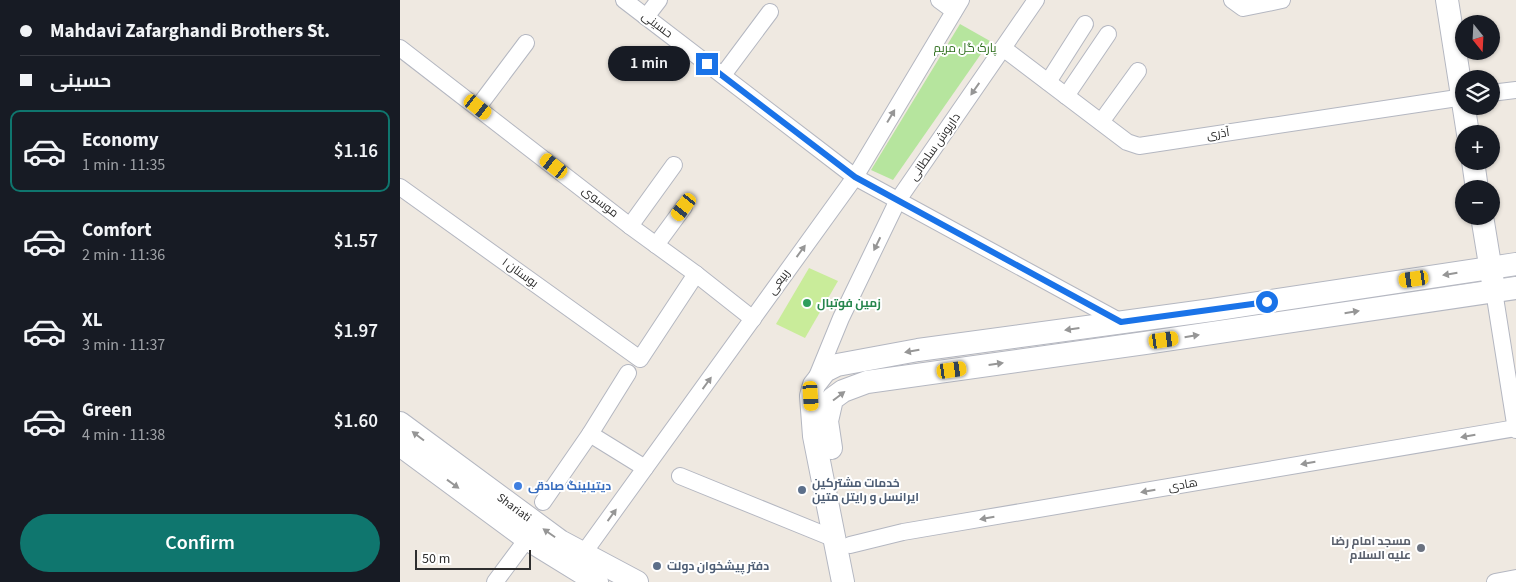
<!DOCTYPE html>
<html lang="en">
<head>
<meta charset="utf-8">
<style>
	:root { --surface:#171b24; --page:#242831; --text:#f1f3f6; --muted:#9ea1a6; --line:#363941; --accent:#0f766e }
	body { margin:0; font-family:"Source Sans 3",Cairo,sans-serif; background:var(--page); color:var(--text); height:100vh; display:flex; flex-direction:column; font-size:19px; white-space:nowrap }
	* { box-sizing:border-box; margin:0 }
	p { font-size:16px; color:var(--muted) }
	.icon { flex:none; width:28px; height:28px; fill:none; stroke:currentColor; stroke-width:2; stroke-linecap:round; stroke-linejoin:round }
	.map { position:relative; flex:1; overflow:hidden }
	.side { display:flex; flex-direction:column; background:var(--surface); width:400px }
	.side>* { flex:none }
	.hud { display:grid; align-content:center; height:110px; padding:0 20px; background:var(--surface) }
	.needle { width:32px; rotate:162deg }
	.buttons { position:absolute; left:1055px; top:15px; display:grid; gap:10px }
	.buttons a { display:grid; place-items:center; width:45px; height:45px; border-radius:50%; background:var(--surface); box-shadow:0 1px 4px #0004; font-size:25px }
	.scale { position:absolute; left:15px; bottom:12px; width:116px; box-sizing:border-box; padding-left:5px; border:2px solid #2e2e2e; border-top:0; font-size:14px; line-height:18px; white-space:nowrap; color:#2e2e2e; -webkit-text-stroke:4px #fff; paint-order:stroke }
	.end { position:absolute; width:22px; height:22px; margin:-11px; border:6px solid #1a73e8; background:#fff; box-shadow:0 0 0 2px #fff }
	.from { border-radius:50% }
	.bubble { position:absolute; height:35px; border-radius:18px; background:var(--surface); box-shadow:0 1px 4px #0004; font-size:16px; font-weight:600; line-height:35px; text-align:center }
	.car { position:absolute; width:15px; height:30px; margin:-15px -8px; border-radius:6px; box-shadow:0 0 4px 1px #0007; background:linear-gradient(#f5c518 24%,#345 0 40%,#f5c518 0 76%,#345 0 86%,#f5c518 0) }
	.hud b { display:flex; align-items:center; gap:18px; height:48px; font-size:19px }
	.hud b+b { border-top:1px solid var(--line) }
	.hud i { width:12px; height:12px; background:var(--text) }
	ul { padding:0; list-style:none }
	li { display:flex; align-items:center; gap:15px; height:82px; margin:0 10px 8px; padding:0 10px; border:2px solid transparent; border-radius:10px }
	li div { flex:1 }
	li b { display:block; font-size:19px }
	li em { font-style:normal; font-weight:600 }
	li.active { border-color:var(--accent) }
	li>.icon { width:45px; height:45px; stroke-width:1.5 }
	.primary-button { display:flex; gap:10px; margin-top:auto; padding:10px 20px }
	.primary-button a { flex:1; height:58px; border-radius:30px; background:var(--accent); color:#fff; font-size:20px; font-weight:600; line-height:58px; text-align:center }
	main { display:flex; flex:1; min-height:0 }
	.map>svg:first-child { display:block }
</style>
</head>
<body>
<main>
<section class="side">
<div class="hud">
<b><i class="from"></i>Mahdavi Zafarghandi Brothers St.</b>
<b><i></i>حسینی</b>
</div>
<ul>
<li class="active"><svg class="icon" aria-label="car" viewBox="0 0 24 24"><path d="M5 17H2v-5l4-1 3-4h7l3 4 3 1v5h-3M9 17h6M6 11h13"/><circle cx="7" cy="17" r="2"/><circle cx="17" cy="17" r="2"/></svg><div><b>Economy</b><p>1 min · 11:35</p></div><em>$1.16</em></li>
<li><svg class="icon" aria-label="car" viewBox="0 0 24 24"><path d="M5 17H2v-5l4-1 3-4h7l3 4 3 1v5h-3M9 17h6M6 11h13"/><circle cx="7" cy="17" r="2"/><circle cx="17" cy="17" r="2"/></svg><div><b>Comfort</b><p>2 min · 11:36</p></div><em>$1.57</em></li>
<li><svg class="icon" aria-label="car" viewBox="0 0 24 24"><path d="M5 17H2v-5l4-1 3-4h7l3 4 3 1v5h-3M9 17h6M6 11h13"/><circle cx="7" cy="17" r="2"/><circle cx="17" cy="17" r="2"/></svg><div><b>XL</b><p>3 min · 11:37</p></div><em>$1.97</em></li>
<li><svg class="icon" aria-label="car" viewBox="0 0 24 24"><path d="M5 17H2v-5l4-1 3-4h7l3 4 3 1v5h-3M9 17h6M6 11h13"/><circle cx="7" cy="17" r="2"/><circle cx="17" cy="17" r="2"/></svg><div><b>Green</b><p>4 min · 11:38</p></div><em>$1.60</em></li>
</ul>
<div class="primary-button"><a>Confirm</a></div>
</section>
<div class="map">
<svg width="1116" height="582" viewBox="0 0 1116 582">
	<rect width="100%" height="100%" fill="#efe9e1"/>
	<!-- green -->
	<path fill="#b6e59e" d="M560 24 590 41 493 180 471 170Z"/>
	<!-- pitch -->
	<path fill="#c9ec9a" d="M409 268 438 281 405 338 376 324Z"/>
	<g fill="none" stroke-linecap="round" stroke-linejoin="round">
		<defs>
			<g id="minor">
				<path d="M224 0 455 177 721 322"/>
				<path d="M539 0 554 11"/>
				<path d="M832 0 843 8 882 0"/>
				<path d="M246 17 259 0"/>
				<path d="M0 48 230 226 296 274 353 319"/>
				<path d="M603 48 727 142 739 146 1064 97"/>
				<path d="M323 75 370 12"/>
				<path d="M648 82 685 24"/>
				<path d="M1091 93 1116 90"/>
				<path d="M666 96 708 34"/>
				<path d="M78 107 126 43"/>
				<path d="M701 122 738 71"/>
				<path d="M0 187 240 359 296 274"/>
				<path d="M230 226 274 165"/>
				<path d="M256 245 284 207"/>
				<path d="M1094 291 1116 430"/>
				<path d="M416 379 441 318 498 200 636 0"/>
				<path d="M190 434 245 468"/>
				<path d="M280 476 435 539"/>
				<path d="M143 502 190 434 228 373"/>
				<path d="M450 545 503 532 1116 428"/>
				<path d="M183 554 455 177 561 0"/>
				<path d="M95 582 127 539"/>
				<path d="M1095 582 1116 578"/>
			</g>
			<g id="secondary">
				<path d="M1047 0 1068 134"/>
				<path d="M1073 161 1077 189"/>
				<path d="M1082 216 1093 283"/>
				<path id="s1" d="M0 423 160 541 237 582"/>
				<path d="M0 445 127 539 197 582"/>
				<path d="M431 448 427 421 432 399 443 391 467 382 745 343 1116 288"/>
				<path d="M443 582 414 436 411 396 414 385 425 371 437 365 518 350 812 310 1116 264"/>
			</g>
		</defs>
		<!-- minor casing -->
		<use href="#minor" stroke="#b4b7c1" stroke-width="18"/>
		<!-- secondary casing -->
		<use href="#secondary" stroke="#b4b7c1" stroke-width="24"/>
		<!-- minor -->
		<use href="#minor" stroke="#fff" stroke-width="16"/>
		<!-- secondary -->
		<use href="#secondary" stroke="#fff" stroke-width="22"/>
	</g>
	<!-- one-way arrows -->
	<defs><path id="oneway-solid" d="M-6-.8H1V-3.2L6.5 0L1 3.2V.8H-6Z" transform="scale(1.25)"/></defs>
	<g fill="#969696">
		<use href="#oneway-solid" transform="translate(575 89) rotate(125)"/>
		<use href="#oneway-solid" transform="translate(491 116) rotate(-59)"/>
		<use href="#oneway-solid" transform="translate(477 244) rotate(116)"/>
		<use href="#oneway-solid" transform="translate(401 251) rotate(-54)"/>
		<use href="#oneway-solid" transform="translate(1050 274) rotate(171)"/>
		<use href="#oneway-solid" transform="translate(952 312) rotate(-9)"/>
		<use href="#oneway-solid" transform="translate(672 329) rotate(172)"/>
		<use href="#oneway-solid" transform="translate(792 336) rotate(-9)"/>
		<use href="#oneway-solid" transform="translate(512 351) rotate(170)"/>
		<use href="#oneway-solid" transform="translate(596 364) rotate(-8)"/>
		<use href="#oneway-solid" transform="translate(307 383) rotate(-54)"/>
		<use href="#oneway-solid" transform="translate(439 396) rotate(-37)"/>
		<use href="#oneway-solid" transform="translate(18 436) rotate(-143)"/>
		<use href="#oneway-solid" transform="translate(1068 436) rotate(170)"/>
		<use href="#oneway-solid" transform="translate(908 463) rotate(170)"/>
		<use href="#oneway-solid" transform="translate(53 484) rotate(36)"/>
		<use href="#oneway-solid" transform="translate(748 491) rotate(170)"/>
		<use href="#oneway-solid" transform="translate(212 515) rotate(-54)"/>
		<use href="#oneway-solid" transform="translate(587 518) rotate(170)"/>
		<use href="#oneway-solid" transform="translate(149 533) rotate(-145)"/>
	</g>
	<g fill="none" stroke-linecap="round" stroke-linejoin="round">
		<!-- route -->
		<path stroke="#1a73e8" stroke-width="6" d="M307 64 455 177 721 322 867 302"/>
	</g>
	<!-- markers -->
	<circle fill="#2e9e5b" stroke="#fff" stroke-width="2" cx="407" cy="303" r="5"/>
	<circle fill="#3f7fe0" stroke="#fff" stroke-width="2" cx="118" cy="486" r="5"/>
	<g fill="#5c6f8a" stroke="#fff" stroke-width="2">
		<circle cx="402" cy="490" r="5"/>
		<circle cx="257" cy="566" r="5"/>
	</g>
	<circle fill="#6b7280" stroke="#fff" stroke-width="2" cx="1021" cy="548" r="5"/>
	<g text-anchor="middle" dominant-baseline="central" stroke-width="4" stroke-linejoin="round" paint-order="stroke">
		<!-- street labels -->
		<g font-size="12" fill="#2e2e2e" stroke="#fff">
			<text transform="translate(257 25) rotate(37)">حسینی</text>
			<text transform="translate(818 134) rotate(-8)">آذری</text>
			<text transform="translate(535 147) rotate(-55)">داریوش سلطانی</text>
			<text transform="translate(200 202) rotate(38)">موسوی</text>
			<text transform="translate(120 273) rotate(36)">بوستان ۱</text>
			<text transform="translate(379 282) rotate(-54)">ربیعی</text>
			<text transform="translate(783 485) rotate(-10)">هادی</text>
			<text stroke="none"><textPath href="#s1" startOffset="142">Shariati</textPath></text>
		</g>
		<!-- park labels -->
		<g font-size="12" fill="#2c6e1b" stroke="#fff">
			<text x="565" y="48">پارک گل مریم</text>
		</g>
		<!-- leisure labels -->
		<g font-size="12" font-weight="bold" fill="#27864d" stroke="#fff" text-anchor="start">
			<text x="417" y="303">زمین فوتبال</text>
		</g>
		<!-- service labels -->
		<g font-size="12" font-weight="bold" fill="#4e5e75" stroke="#fff" text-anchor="start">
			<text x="412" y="483">خدمات مشترکین<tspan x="412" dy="14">ایرانسل و رایتل متین</tspan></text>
			<text x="267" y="566">دفتر پیشخوان دولت</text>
		</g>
		<!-- shop labels -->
		<g font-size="12" font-weight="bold" fill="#366cbe" stroke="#fff" text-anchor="start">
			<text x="128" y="486">دیتیلینگ صادقی</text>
		</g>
		<!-- worship labels -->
		<g font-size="12" font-weight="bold" fill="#5b616d" stroke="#fff" text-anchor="end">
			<text x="1011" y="541">مسجد امام رضا<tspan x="1011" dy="14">علیه السلام</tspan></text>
		</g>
	</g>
</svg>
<div class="buttons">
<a><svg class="needle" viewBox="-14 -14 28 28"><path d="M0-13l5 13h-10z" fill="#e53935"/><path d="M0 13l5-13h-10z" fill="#9ea1a6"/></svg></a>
<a><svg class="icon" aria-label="layers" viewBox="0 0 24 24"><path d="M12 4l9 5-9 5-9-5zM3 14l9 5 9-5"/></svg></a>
<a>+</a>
<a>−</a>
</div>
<div class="scale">50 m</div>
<i class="end from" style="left:867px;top:302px"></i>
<i class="end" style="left:307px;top:64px"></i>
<div class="bubble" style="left:208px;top:46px;width:82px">1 min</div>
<i class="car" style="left:78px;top:107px;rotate:128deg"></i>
<i class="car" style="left:154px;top:166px;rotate:308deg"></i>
<i class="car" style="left:284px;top:207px;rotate:217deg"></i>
<i class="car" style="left:1014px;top:279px;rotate:262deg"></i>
<i class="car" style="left:764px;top:340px;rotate:82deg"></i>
<i class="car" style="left:552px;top:370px;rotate:82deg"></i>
<i class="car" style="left:411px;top:396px;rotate:176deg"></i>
</div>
</main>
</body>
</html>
